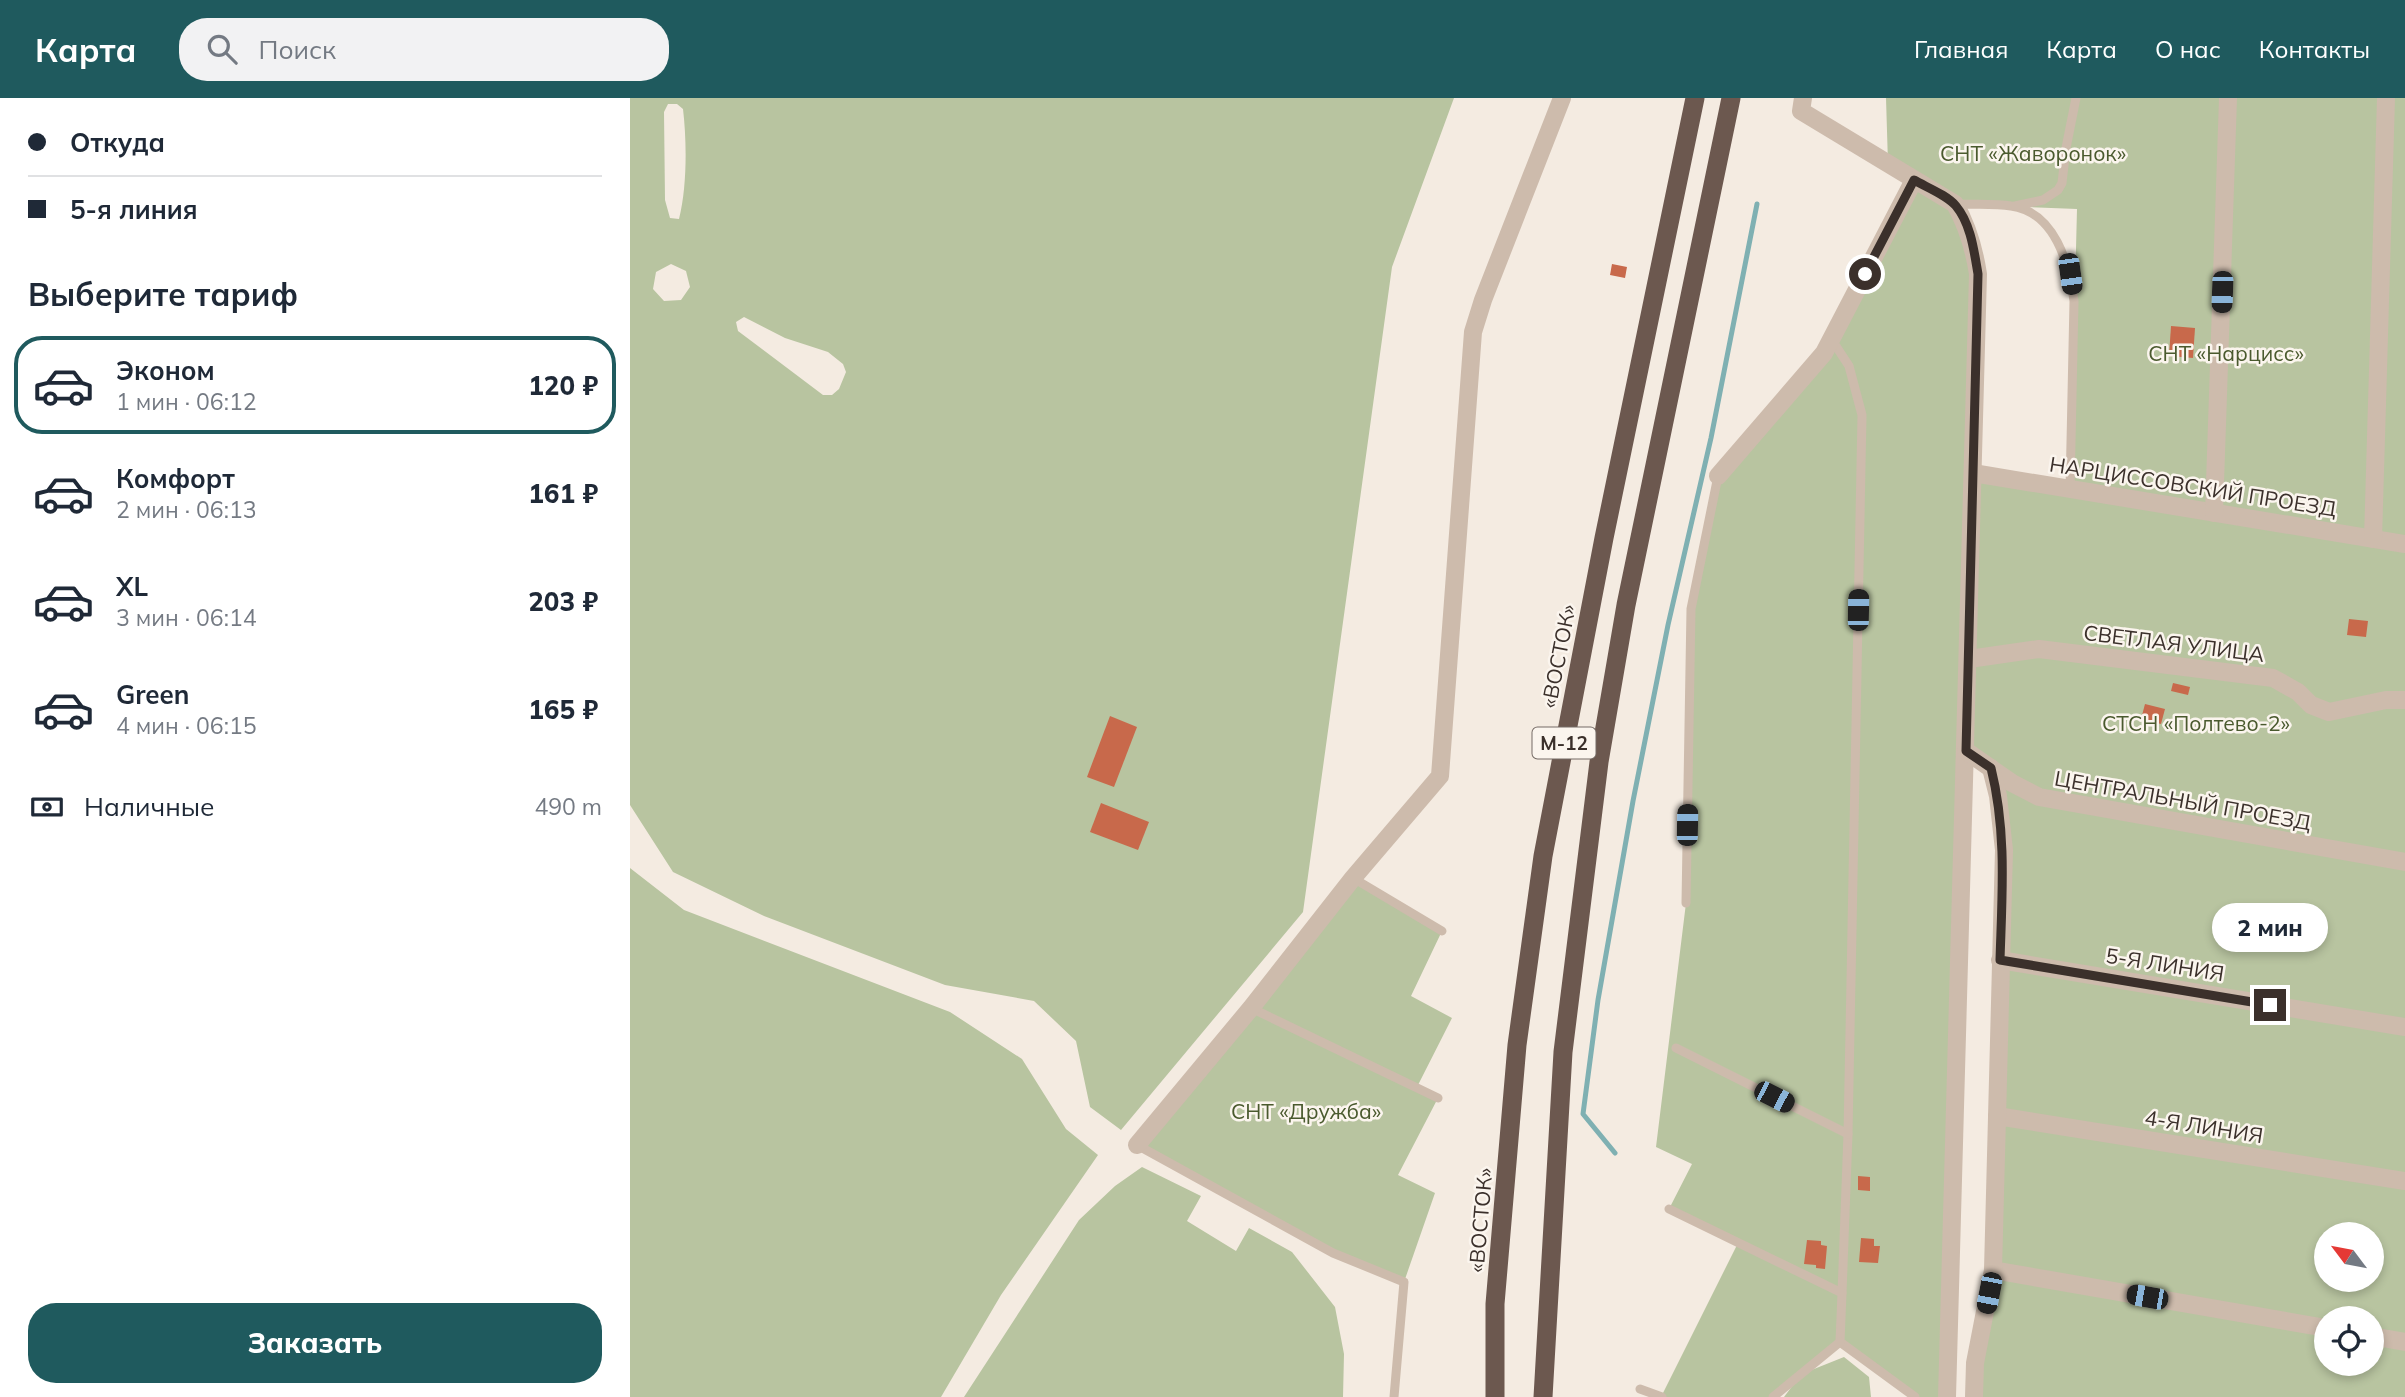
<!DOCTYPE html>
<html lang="ru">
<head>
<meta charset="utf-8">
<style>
	:root { --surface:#fff; --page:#f2f2f3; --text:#1f2937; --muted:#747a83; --line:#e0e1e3; --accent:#1f5a5e }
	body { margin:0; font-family:Mulish,sans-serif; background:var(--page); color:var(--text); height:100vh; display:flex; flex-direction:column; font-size:26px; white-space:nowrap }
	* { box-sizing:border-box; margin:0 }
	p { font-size:23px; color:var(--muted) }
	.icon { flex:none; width:38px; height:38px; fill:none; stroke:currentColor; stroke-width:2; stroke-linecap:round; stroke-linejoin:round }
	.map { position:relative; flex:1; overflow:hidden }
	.sheet { display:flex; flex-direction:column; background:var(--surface); width:630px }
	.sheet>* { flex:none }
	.hud { display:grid; align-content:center; height:154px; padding:0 28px; background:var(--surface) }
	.needle { width:46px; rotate:302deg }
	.tools { position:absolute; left:1684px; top:1124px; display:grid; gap:14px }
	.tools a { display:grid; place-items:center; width:70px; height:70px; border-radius:50%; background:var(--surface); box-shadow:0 4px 10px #0003; font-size:35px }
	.end { position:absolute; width:32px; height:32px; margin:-16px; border:9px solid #3b302b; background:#fff; box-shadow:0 0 0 4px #fff }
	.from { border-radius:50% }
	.bubble { position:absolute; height:49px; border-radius:24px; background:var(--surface); box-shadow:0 4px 10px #0003; font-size:23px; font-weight:800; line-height:49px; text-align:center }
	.car { position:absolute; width:21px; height:42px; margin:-21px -10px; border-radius:9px; box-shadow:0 0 5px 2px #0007; background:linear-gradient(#222 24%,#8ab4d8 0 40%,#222 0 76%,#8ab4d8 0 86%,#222 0) }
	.hud b { display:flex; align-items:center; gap:24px; height:66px; font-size:26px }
	.hud b+b { border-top:2px solid var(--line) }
	.hud i { width:18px; height:18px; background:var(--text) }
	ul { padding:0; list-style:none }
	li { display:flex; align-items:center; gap:21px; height:98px; margin:0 14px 10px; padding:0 14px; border:4px solid transparent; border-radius:28px }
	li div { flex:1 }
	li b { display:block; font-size:26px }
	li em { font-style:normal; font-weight:800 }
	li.on { border-color:var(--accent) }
	li>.icon { width:63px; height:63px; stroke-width:1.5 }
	h2 { padding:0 28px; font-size:32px; line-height:84px }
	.pay { display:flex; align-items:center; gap:18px; height:77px; padding:0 28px; font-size:26px }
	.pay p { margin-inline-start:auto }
	.button { display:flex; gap:14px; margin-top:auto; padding:14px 28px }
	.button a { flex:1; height:80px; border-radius:28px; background:var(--accent); color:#fff; font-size:28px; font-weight:800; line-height:80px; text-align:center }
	header { display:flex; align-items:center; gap:42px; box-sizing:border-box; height:98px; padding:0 35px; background:var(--accent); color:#fff }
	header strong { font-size:33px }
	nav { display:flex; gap:38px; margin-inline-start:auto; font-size:24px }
	.search { width:490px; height:63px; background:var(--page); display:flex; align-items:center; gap:18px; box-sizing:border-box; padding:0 24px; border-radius:28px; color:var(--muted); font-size:26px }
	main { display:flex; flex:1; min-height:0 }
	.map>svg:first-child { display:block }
</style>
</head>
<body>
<header>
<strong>Карта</strong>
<div class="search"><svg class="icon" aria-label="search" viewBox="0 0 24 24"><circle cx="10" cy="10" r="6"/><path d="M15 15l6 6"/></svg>Поиск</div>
<nav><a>Главная</a><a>Карта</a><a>О нас</a><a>Контакты</a></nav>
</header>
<main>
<section class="sheet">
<div class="hud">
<b><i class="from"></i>Откуда</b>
<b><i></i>5-я линия</b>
</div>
<h2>Выберите тариф</h2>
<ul>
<li class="on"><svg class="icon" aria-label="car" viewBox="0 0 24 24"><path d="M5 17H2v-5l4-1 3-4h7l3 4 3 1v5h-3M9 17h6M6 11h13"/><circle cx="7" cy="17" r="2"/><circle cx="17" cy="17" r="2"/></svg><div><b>Эконом</b><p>1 мин · 06:12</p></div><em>120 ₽</em></li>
<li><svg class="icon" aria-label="car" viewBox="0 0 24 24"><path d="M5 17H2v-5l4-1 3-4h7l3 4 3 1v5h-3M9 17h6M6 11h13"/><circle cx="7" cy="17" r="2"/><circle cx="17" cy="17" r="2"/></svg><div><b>Комфорт</b><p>2 мин · 06:13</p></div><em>161 ₽</em></li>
<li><svg class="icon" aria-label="car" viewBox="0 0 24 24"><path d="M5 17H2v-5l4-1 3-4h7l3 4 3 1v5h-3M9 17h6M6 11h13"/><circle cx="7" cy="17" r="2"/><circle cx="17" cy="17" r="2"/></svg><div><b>XL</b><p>3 мин · 06:14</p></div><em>203 ₽</em></li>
<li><svg class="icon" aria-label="car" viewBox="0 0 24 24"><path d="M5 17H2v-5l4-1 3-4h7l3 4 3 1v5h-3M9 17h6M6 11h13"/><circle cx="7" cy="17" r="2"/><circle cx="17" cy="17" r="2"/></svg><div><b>Green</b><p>4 мин · 06:15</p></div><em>165 ₽</em></li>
</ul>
<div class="pay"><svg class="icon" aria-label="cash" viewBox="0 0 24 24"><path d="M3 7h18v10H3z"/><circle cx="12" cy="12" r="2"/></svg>Наличные<p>490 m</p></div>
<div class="button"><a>Заказать</a></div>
</section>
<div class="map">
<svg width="1775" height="1299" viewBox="0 0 1775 1299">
	<rect width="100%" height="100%" fill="#f4ebe1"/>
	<!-- green -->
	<g fill="#b8c4a0" fill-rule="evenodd">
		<path d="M0 0H824L762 169 673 814 491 1032 460 1009 446 943 404 903 315 887 134 818 43 774 0 707ZM38 6H47L53 11C57 44 57 90 49 121L40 120 35 102 34 14ZM41 166 56 173 60 189 51 202 34 203 23 191 26 174ZM114 219 155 240 198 254 213 266 216 274 209 291 202 297H193L108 233 106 224Z"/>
		<path d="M1256 0H1775V1299H1344L1363 1172 1374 752 1361 670 1337 653 1316 1299H1285L1210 1244 1174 1275 1214 1259 1239 1279 1241 1299H1154L1169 1279 1143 1299H1031L1108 1145 1039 1111 1062 1066 1026 1049 1056 805 1061 511 1088 378 1194 255 1283 82 1258 66ZM1326 106 1447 111 1440 391 1343 375V147ZM1696 1136H1741V1181H1696ZM1696 1220H1741V1265H1696Z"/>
		<path d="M0 770 54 812 320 914 392 961 436 1031 468 1057 371 1197 311 1299H0Z"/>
		<path d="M723 780 812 833 781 898 822 920 787 989 808 1000 768 1077 805 1095 774 1184 703 1155 507 1047Z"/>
		<path d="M512 1069 571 1098 557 1123 606 1153 619 1130 662 1154 705 1209 714 1256 713 1299H334L449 1122 485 1088Z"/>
	</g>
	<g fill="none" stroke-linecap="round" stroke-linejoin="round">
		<!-- stream -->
		<path stroke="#7fb0b2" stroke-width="5" d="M985 1055 953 1016 968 902 1003 703 1038 527 1081 340 1127 106"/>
	</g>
	<!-- building -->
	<g fill="#c8694b">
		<path d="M982 166 997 169 995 180 980 177Z"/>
		<path d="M1541 228 1565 230 1563 260 1539 258Z"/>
		<path d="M1719 521 1738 523 1736 539 1717 537Z"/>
		<path d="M1543 585 1560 589 1558 597 1541 593Z"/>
		<path d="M1515 606 1535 611 1531 626 1511 621Z"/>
		<path d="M480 618 507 629 484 689 457 679Z"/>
		<path d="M471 705 519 724 508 752 460 734Z"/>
		<path d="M1601 840 1621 843 1619 851 1599 848Z"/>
		<path d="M1228 1078 1240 1079V1093L1228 1092Z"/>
		<path d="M1231 1140 1244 1141V1148H1250L1248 1165 1229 1164Z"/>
		<path d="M1177 1142 1191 1143V1147L1197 1148 1195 1171 1186 1170V1167L1174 1166Z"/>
	</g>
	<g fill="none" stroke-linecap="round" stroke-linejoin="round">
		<!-- service -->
		<g stroke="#cdbbac" stroke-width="9">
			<path d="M1325 106C1343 107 1363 105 1381 108 1425 114 1439 166 1444 203L1440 391"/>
			<path d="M1385 108 1413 102 1428 92 1432 85 1436 50 1446 0"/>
			<path d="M1202 242 1219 268 1232 317 1218 1036 1212 1195"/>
			<path d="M723 780 812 833"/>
			<path d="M1056 805 1061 511 1088 378"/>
			<path d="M621 910 808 1000"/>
			<path d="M1046 950 1218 1036"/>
			<path d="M507 1047 703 1155 774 1184 764 1299"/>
			<path d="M1039 1111 1212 1195 1210 1244 1285 1299"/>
			<path d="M1010 1291 1032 1299"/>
			<path d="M1143 1299 1210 1244"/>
		</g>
		<!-- minor -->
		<g stroke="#cdbbac" stroke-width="18">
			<path d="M1173 0 1171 13 1325 106C1338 129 1344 150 1348 176L1317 1299"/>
			<path d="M1343 375 1775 446"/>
			<path d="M1088 378 1194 255 1284 82"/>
			<path d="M1584 415 1598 0"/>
			<path d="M1743 441 1756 0"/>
			<path d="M1339 561 1409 551 1643 580 1668 594 1681 607 1699 614 1756 602H1775"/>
			<path d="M1336 653 1382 685 1409 699 1775 764"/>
			<path d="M1370 862 1775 929"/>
			<path d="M1367 1018 1775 1083"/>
			<path d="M507 1047 621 910 723 780 810 678 843 234 853 202 932 0"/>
			<path d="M1363 1172 1696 1230"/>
			<path d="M1741 1238 1775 1244"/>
			<path d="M1344 1299 1345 1265 1363 1172 1374 752 1368 698 1361 670"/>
		</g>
		<!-- trunk -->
		<g stroke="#6c584f" stroke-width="19">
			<path d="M865 1299V1206L887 947 913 758 974 440 1065 0"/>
			<path d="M913 1299 933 954 969 664 996 507 1101 0"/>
		</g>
	</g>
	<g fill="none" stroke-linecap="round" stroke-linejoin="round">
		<!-- route -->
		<path stroke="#3b302b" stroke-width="9" d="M1235 176 1284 82C1296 89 1317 97 1326 108 1341 126 1344 153 1348 176L1336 653 1361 670C1377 734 1372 797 1370 862L1640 907"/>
	</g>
	<g text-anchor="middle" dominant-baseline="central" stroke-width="5" stroke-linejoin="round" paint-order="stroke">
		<!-- shield labels -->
		<rect fill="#fbf5ee" stroke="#756b66" stroke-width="2" x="902.5" y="629.5" width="63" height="31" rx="5"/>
		<g font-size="19" font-weight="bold" fill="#3b302b">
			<text x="934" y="645">М-12</text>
		</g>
		<!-- park labels -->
		<g font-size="21" fill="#4a5a2e" stroke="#fbf5ee">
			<text x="1403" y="55">СНТ «Жаворонок»</text>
			<text x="1596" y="255">СНТ «Нарцисс»</text>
			<text x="1566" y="625">СТСН «Полтево-2»</text>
			<text x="676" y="1013">СНТ «Дружба»</text>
		</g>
		<!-- street labels -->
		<g font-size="21" fill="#3b302b" stroke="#fbf5ee">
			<text transform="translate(1563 388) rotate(9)">НАРЦИССОВСКИЙ ПРОЕЗД</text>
			<text transform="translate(1544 545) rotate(7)">СВЕТЛАЯ УЛИЦА</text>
			<text transform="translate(928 558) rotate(-79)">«ВОСТОК»</text>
			<text transform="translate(1553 702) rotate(10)">ЦЕНТРАЛЬНЫЙ ПРОЕЗД</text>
			<text transform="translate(1535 866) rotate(9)">5-Я ЛИНИЯ</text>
			<text transform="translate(1574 1028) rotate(9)">4-Я ЛИНИЯ</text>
			<text transform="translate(850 1122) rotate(-85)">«ВОСТОК»</text>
		</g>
	</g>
</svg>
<div class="tools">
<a><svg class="needle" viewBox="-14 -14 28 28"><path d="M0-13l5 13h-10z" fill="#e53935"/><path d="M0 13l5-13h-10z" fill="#747a83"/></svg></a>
<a><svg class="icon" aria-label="locate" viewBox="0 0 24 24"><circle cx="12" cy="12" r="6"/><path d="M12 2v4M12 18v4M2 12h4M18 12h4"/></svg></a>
</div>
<i class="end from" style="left:1235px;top:176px"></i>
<i class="end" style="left:1640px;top:907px"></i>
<div class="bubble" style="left:1582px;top:805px;width:116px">2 мин</div>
<i class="car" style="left:1440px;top:176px;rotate:172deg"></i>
<i class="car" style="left:1592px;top:194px;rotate:182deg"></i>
<i class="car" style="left:1228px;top:512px;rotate:1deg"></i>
<i class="car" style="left:1057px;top:727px;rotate:1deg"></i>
<i class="car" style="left:1144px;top:999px;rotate:117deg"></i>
<i class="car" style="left:1359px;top:1195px;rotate:191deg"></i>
<i class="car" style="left:1517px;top:1199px;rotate:280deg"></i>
</div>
</main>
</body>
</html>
